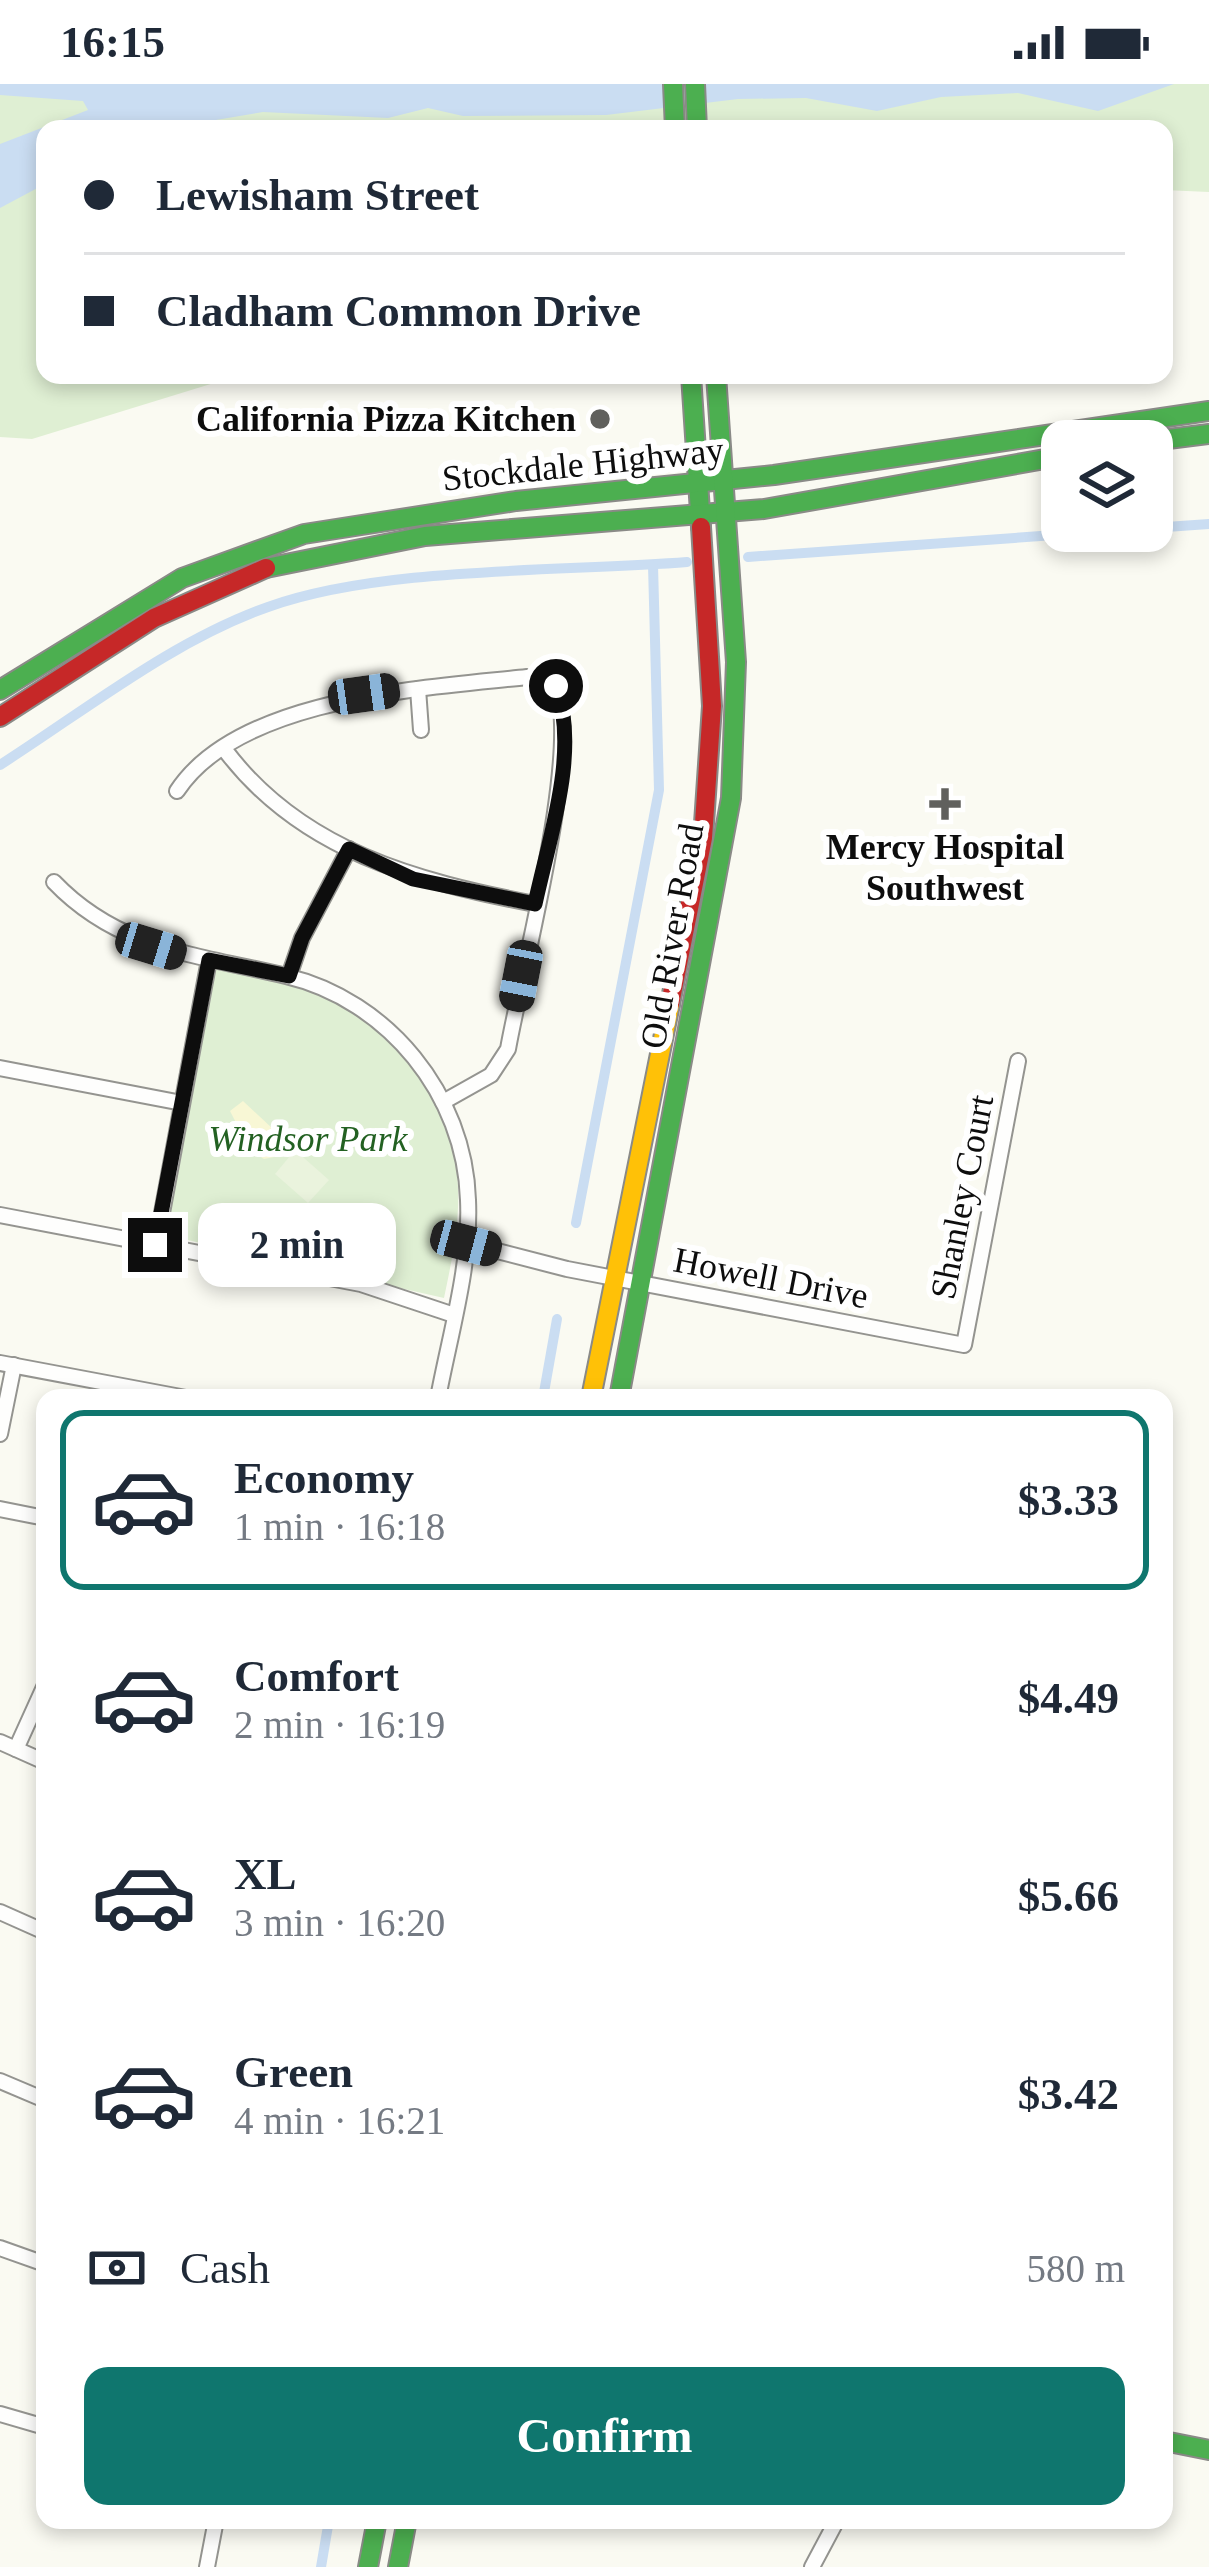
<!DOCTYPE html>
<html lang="en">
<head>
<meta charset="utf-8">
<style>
	:root { --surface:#fff; --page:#f6f6f7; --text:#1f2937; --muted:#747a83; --line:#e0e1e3; --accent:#0f766e }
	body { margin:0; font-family:"Times New Roman",serif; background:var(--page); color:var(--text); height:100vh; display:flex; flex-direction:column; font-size:45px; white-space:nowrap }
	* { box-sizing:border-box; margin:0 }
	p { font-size:39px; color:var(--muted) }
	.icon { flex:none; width:66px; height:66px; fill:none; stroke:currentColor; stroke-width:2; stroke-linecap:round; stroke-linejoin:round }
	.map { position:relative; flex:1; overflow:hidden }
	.panel { position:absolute; left:36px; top:1305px; width:1137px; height:1140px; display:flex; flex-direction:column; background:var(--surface); border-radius:24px; box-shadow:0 6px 18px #0003 }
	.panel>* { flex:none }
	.hud { position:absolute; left:36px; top:36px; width:1137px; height:264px; border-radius:24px; box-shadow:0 6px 18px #0003; display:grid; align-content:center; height:264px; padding:0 48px; background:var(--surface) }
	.controls { position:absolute; left:1041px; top:336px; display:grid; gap:24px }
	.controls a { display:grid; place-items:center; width:132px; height:132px; border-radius:24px; background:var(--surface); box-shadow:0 6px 18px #0003; font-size:60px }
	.end { position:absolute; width:54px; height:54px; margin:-27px; border:15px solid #0d0d0d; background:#fff; box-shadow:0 0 0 6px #fff }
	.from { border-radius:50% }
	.bubble { position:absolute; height:84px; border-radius:24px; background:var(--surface); box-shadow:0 6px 18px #0003; font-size:39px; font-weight:700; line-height:84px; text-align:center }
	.car { position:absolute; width:36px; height:72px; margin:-36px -18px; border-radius:15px; box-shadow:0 0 9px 3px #0007; background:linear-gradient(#222 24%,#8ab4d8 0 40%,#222 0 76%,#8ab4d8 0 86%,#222 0) }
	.hud b { display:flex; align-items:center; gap:42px; height:114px; font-size:45px }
	.hud b+b { border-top:3px solid var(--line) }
	.hud i { width:30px; height:30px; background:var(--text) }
	ul { padding:21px 0 0; list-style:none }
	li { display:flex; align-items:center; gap:36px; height:180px; margin:0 24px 18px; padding:0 24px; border:6px solid transparent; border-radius:24px }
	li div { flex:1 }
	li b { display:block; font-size:45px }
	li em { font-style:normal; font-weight:700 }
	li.on { border-color:var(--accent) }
	li>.icon { width:108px; height:108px; stroke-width:1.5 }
	.pay { display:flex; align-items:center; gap:30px; height:132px; padding:0 48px; font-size:45px }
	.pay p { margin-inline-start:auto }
	.button { display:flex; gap:24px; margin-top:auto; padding:24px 48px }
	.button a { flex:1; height:138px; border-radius:24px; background:var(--accent); color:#fff; font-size:48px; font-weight:700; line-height:138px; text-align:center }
	.status { display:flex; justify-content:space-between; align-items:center; height:84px; padding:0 60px; background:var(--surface); direction:ltr }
	.status svg { height:33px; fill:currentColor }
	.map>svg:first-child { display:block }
</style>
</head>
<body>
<div class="status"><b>16:15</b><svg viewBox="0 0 49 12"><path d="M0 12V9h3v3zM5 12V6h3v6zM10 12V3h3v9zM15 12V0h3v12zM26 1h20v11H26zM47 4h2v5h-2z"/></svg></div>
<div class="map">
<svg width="1209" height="2483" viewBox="0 0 1209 2483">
	<rect width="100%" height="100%" fill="#fafaf2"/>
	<!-- green -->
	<g fill="#dfefd3">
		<path d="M0 0H1209V108L1164 106V45H45V291H240L32 355 0 353Z"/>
		<path d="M213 883C240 888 269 891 295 900 370 923 434 991 453 1067 465 1116 454 1166 444 1214L161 1150Z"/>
	</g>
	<!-- sand -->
	<path fill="#f8f7d5" d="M243 1017 273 1045 279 1061 274 1073 264 1075 250 1066 230 1027Z"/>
	<!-- pitch -->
	<path fill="#eaf3dd" d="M295 1066 329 1096 308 1119 275 1090Z"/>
	<!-- water -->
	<path fill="#caddf2" d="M0 0H1174L1098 27 1018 9 941 13 877 27 806 14 738 15 606 31 463 32 428 24 388 34 263 28 162 45H45V100L0 124V60L88 26 83 17 0 11Z"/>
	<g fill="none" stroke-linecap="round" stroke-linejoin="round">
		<!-- canal -->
		<g stroke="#caddf2" stroke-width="10">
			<path d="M1152 444 1209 440"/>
			<path d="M748 473 1111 447"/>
			<path d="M0 681C86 626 172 557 268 523 382 482 563 488 687 478"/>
			<path d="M576 1139 659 706 653 481"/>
			<path d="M543 1314 557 1235"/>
			<path d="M321 2483 329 2436"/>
		</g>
		<defs>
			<g id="street">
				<path d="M418 605 421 646"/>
				<path d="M225 666C301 767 416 797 535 820"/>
				<path d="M177 707C239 613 426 604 527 593L556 602C581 668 522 886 508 965L491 991 443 1018"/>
				<path d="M54 798C119 866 199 871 286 892 388 916 465 1011 468 1116 471 1181 450 1250 438 1314"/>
				<path d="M289 892 302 854 349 765"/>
				<path d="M0 984 182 1019"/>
				<path d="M0 1131 361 1200 454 1231"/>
				<path d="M466 1159 567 1185 964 1261 1018 977"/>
				<path d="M156 1161 209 876"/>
				<path d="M0 1279 186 1314"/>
				<path d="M0 1350 14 1281"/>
				<path d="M0 1425 45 1434"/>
				<path d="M0 1658 45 1678"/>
				<path d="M16 1665 45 1601"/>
				<path d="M0 1828 45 1848"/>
				<path d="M0 1997 45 2016"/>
				<path d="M0 2164 45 2180"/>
				<path d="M0 2330 45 2343"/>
				<path d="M207 2483 216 2436"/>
				<path d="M812 2483 837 2436"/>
			</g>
			<g id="fast">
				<path d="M673 0 675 45"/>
				<path d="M695 0 697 45"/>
				<path d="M691 291 701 443"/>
				<path d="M1152 357 1209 350"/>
				<path d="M266 484 425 452 764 425 1062 372"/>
				<path d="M0 606 182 494 304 450 516 417 774 391 1209 327"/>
				<path d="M619 1314 731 714 736 578 716 291"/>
				<path d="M1164 2357 1209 2366"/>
				<path d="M368 2483 377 2436"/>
				<path d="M398 2483 407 2436"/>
			</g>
			<path id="slow" d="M591 1314 670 920"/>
			<g id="jam">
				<path d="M0 633 154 534 266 484"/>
				<path d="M670 920 703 754 712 622 701 443"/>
			</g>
		</defs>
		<!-- street casing -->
		<use href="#street" stroke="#949490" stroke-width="18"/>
		<!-- fast casing -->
		<use href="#fast" stroke="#8a8a87" stroke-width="22"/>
		<!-- slow casing -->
		<use href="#slow" stroke="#8a8a87" stroke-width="22"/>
		<!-- jam casing -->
		<use href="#jam" stroke="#8a8a87" stroke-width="22"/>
		<!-- street -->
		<use href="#street" stroke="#fefefd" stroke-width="14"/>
		<!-- fast -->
		<use href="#fast" stroke="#4caf50" stroke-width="18"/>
		<!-- slow -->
		<use href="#slow" stroke="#ffc107" stroke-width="18"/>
		<!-- jam -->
		<use href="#jam" stroke="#c62828" stroke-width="18"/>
	</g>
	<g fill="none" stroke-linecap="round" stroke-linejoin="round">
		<!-- route -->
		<path stroke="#0d0d0d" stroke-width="15" d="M155 1161 209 876 289 892 302 854 349 765 413 795 535 820C549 754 580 667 556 602"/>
	</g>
	<!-- markers -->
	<g fill="#60605d" stroke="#fff" stroke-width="4.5">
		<circle cx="600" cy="335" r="12"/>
		<path d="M939 702h12v12h12v12h-12v12h-12v-12h-12v-12h12z"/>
	</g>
	<g text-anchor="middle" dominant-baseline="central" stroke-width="12" stroke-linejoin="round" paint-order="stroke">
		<!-- poi labels -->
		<g font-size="36" font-weight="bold" fill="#0d0d0d" stroke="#fff" text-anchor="end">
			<text x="576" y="335">California Pizza Kitchen</text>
			<text x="945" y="763" text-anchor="middle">Mercy Hospital<tspan x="945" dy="41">Southwest</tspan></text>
		</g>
		<!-- street labels -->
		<g font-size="36" fill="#0d0d0d" stroke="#fff">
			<text transform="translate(583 380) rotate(-6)">Stockdale Highway</text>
			<text transform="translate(672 852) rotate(-80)">Old River Road</text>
			<text transform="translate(962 1113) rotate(-79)">Shanley Court</text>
			<text transform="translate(771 1194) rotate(11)">Howell Drive</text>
		</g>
		<!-- park labels -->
		<g font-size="36" font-style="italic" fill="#236122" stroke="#fff">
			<text x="308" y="1055">Windsor Park</text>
		</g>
	</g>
</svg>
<div class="controls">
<a><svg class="icon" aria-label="layers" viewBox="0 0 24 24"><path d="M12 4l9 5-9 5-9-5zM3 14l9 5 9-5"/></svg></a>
</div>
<i class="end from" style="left:556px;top:602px"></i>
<i class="end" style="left:155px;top:1161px"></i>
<div class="bubble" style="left:198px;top:1119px;width:198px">2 min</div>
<i class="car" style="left:364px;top:610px;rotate:82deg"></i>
<i class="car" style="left:151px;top:862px;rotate:107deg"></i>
<i class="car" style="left:521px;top:892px;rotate:191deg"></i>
<i class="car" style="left:466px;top:1159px;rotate:105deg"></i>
<div class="hud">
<b><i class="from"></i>Lewisham Street</b>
<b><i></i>Cladham Common Drive</b>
</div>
<section class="panel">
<ul>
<li class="on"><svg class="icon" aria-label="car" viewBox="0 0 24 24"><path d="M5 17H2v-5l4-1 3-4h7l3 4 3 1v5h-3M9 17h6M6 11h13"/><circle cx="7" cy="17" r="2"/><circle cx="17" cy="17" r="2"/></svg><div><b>Economy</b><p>1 min · 16:18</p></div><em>$3.33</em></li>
<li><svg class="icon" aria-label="car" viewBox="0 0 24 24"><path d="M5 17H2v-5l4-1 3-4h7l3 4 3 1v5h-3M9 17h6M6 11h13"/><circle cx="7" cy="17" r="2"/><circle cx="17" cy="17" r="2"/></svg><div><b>Comfort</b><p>2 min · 16:19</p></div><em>$4.49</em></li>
<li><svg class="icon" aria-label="car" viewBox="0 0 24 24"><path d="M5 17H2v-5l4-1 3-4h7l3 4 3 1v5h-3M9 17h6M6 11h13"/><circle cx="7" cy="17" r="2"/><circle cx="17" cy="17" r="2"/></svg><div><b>XL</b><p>3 min · 16:20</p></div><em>$5.66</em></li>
<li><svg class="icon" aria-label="car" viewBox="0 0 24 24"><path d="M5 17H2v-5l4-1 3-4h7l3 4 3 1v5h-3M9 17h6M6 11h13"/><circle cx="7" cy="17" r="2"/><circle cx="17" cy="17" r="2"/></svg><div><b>Green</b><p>4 min · 16:21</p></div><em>$3.42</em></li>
</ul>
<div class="pay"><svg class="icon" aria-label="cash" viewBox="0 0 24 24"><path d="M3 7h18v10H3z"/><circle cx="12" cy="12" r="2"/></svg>Cash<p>580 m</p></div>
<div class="button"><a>Confirm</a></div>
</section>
</div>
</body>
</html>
